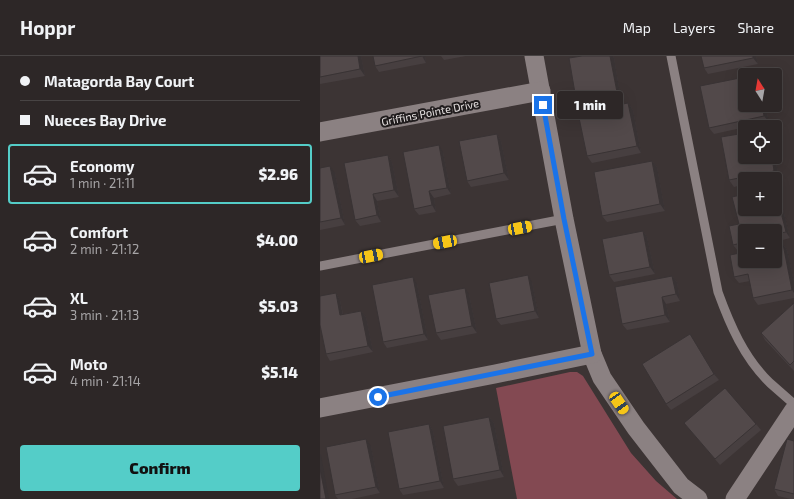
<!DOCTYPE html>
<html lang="en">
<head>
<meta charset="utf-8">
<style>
	:root { --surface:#2d2727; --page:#352f2f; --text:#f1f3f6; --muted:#a7a5a7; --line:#484444; --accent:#54cdc8 }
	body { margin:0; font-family:"Exo 2",sans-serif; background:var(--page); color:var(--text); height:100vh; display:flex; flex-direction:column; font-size:15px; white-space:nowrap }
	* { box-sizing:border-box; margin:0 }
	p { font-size:13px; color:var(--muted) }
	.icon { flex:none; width:22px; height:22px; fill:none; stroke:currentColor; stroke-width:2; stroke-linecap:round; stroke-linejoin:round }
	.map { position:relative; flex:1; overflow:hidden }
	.drawer { display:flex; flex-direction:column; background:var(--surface); width:320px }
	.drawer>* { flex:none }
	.top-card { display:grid; align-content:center; height:88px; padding:0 20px; background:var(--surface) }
	.needle { width:26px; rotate:349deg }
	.fabs { position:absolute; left:418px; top:12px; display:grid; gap:8px }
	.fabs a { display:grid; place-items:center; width:44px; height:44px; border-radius:4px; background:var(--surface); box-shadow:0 4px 16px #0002,0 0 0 1px var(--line); font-size:20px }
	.end { position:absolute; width:18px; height:18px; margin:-9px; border:5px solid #1a73e8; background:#fff; box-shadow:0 0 0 2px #fff }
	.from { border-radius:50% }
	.bubble { position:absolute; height:28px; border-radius:4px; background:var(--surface); box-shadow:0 4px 16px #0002,0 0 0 1px var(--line); font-size:13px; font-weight:800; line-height:28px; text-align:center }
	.car { position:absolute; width:12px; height:24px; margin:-12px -6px; border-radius:5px; box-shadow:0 0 3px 1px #0007; background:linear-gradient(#f5c518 24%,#345 0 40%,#f5c518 0 76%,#345 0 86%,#f5c518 0) }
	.top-card b { display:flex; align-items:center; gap:14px; height:38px; font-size:15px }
	.top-card b+b { border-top:1px solid var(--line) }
	.top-card i { width:10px; height:10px; background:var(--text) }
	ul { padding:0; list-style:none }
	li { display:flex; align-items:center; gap:12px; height:60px; margin:0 8px 6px; padding:0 12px; border:2px solid transparent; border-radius:4px }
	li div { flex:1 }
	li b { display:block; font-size:15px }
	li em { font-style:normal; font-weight:800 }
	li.on { border-color:var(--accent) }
	li>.icon { width:36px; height:36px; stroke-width:1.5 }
	.primary-button { display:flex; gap:8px; margin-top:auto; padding:8px 20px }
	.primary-button a { flex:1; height:46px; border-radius:4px; background:var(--accent); color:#111; font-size:16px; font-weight:800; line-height:46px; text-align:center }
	header { display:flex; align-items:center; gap:24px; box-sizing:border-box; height:56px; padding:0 20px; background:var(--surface); border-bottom:1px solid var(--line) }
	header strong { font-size:19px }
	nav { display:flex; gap:22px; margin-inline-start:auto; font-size:14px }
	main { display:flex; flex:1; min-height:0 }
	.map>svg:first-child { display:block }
</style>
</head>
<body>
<header>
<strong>Hoppr</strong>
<nav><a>Map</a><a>Layers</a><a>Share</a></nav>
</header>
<main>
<section class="drawer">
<div class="top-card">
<b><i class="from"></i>Matagorda Bay Court</b>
<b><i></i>Nueces Bay Drive</b>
</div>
<ul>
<li class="on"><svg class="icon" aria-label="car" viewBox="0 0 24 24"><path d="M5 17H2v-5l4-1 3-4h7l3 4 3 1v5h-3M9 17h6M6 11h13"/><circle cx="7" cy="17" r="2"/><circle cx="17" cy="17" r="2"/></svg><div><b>Economy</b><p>1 min · 21:11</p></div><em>$2.96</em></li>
<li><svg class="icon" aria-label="car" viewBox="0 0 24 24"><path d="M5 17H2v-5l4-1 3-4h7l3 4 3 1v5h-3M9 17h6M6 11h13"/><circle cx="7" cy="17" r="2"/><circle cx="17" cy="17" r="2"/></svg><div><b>Comfort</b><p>2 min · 21:12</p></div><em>$4.00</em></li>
<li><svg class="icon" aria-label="car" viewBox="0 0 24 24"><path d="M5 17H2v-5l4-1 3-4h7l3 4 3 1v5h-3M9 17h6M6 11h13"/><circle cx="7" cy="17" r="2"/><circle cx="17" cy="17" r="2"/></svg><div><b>XL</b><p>3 min · 21:13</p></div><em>$5.03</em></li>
<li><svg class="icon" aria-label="car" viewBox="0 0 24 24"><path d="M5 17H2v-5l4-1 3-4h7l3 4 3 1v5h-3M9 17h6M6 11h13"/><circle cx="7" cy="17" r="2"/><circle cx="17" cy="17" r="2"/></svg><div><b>Moto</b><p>4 min · 21:14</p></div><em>$5.14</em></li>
</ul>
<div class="primary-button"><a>Confirm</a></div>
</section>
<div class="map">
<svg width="474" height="443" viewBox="0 0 474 443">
	<rect width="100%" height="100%" fill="#3c3434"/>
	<!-- green -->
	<path fill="#834952" d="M250 316H257L263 320 311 397 336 425 357 443H197L176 332Z"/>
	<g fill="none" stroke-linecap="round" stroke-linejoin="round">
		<!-- service -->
		<g stroke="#8b8182" stroke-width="9">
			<path d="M351 0 398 236C410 269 424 302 450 327 458 334 466 341 474 348"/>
			<path d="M0 210 244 163"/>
		</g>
		<!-- minor -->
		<g stroke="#8b8182" stroke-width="19">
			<path d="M214 0 244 163 272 298 282 322 316 372 361 430 378 443"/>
			<path d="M0 76 221 35"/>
			<path d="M0 352 175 318 272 298"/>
			<path d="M415 443 474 354"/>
		</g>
	</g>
	<!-- wall -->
	<g fill="#473f40">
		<path d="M0 0H41L45 20 0 28Z"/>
		<path d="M53 0H105L106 7 59 16 55 10Z"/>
		<path d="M121 0H146L124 4Z"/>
		<path d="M262 0H293L294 2 301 43 261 50 256 43Z"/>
		<path d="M436 0 438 8 388 18 384 12Z"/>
		<path d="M308 47 313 54 321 97 272 107 267 100Z"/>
		<path d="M445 49 449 66 394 78 389 72Z"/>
		<path d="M177 78 181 85 189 124 151 131 147 125Z"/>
		<path d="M123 96 131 138 114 142 116 156 99 159 94 153Z"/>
		<path d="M68 99 72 106 79 141 57 145 61 166 40 170 35 164Z"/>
		<path d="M425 101H455L459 122 453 123H425V128L414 131 409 124Z"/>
		<path d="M332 105 337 111 345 155 287 166 282 160Z"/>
		<path d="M0 112 15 117 25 169 0 174Z"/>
		<path d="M455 132 459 137 470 182 455 186V175H425V194L418 195 413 189 419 168 455 153Z"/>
		<path d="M323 175 327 181 335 218 294 226 289 219Z"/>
		<path d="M463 188 467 194 474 226V242L438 249 433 242 430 225 419 227 414 221Z"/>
		<path d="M352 220 357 226 360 245 346 248 350 266 307 274 302 268Z"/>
		<path d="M212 226 219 262 181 269 176 263Z"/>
		<path d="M97 228 108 284 67 292 63 286Z"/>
		<path d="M16 237 20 244 23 258 41 255 46 261 53 296 10 305 6 298Z"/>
		<path d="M149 238 157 277 121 284 116 277Z"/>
		<path d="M474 247V315L445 284 441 277Z"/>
		<path d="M374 285 399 324 351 354 346 348Z"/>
		<path d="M169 361 174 367 184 421 138 430 133 423Z"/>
		<path d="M364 367 436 368 441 374 400 409 369 373Z"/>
		<path d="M109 368 113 375 124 432 83 439 79 433Z"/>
		<path d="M474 385V443H471L458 440 454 433Z"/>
		<path d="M51 390 60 437 32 443H18L15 439Z"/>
	</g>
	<!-- shaded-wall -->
	<g fill="#393334">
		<path d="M38 0H41L45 20 40 13Z"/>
		<path d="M102 0H105L106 7Z"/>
		<path d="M290 0H293L294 2 301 43 297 36Z"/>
		<path d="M433 0H436L438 8 433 2Z"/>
		<path d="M308 47 313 54 321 97 317 90Z"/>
		<path d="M442 49H445L449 66 444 60Z"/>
		<path d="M177 78 181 85 189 124 184 117Z"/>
		<path d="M119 89 123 96 131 138 127 132Z"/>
		<path d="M68 99 72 106 79 141 74 134Z"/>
		<path d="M452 101H455L459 122 454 115Z"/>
		<path d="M332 105 337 111 345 155 340 148Z"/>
		<path d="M10 110 15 117 25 169 21 162Z"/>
		<path d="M455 132 459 137 470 182 466 176Z"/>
		<path d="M109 135 114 142 116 156 112 149Z"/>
		<path d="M53 138 57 145 61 166 57 159Z"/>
		<path d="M323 175 327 181 335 218 330 211Z"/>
		<path d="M463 188 467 194 474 226V237L472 234Z"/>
		<path d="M208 219 212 226 219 262 215 255Z"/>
		<path d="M352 220 357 226 360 245 356 238Z"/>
		<path d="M93 221 97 228 108 284 104 278Z"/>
		<path d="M145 232 149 238 157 277 152 270Z"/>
		<path d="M16 237 20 244 24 265 20 259Z"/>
		<path d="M342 241 346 248 350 266 345 259Z"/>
		<path d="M41 255 46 261 53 296 48 290Z"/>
		<path d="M370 278 374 285 399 324 394 318Z"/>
		<path d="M169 361 174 367 184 421 180 414Z"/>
		<path d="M109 368 113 375 124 432 120 425Z"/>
		<path d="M46 383 51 390 60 437 56 431Z"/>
		<path d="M0 398 1 399 9 443H6L0 413Z"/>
	</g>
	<!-- building -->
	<g fill="#52494a" stroke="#393334">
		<path d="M0 0H38L40 13 0 21Z"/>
		<path d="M53 0H102L55 10Z"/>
		<path d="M262 0H290L297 36 256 43 249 2Z"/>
		<path d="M381 0H433V2L384 12Z"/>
		<path d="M425 21V49H442L444 60 389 72 380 30Z"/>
		<path d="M308 47 317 90 267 100 258 57Z"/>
		<path d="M425 77V101H452L454 115 409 124 401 81Z"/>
		<path d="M177 78 184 117 147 125 139 85Z"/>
		<path d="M119 89 127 132 109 135 112 149 94 153 83 96Z"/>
		<path d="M68 99 74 134 53 138 57 159 35 164 24 107Z"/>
		<path d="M332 105 340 148 282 160 274 116Z"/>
		<path d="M10 110 21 162 0 166V112Z"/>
		<path d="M455 133 466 176 455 178V175H425V186L413 189 409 170 419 168 412 141 425 138V153H455Z"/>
		<path d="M323 175 330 211 289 219 282 183Z"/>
		<path d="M463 188 472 234 433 242 428 218 414 221 410 199 425 196V205H455V190Z"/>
		<path d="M208 219 215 255 176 263 169 227Z"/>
		<path d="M352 220 356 238 342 241 345 259 302 268 295 231Z"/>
		<path d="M93 221 104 278 63 286 52 229Z"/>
		<path d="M145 232 152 270 116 277 108 239Z"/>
		<path d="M16 237 20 259 41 255 48 290 6 298 0 269V240Z"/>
		<path d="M474 247V305L470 309 441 277Z"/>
		<path d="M370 278 394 318 346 348 322 308Z"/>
		<path d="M405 332 436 368 395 403 364 367Z"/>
		<path d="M169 361 180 414 133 423 123 370Z"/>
		<path d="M109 368 120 425 79 433 68 376Z"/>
		<path d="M46 383 56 431 15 439 6 391Z"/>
		<path d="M467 383 474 385V438L454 433Z"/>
		<path d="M0 413 6 443H0Z"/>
	</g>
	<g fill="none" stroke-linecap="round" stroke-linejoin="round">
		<!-- route -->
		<path stroke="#1a73e8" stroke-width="5" d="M58 341 272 298 244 163 223 49"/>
	</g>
	<g text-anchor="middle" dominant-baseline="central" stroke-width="4" stroke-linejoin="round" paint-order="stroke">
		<!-- street labels -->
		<g font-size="11" fill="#e8e3e3" stroke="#201c1d">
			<text transform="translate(110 56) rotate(-11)">Griffins Pointe Drive</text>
		</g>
	</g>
</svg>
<div class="fabs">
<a><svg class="needle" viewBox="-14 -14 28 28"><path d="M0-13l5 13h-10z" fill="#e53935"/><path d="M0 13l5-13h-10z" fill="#a7a5a7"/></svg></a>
<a><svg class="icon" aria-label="locate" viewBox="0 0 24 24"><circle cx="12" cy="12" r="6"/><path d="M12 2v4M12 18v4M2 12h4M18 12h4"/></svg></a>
<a>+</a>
<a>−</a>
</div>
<i class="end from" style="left:58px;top:341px"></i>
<i class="end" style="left:223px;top:49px"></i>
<div class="bubble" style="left:237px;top:35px;width:66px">1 min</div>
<i class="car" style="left:200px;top:172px;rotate:79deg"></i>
<i class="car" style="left:125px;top:186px;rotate:259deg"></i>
<i class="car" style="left:51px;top:200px;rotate:79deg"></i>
<i class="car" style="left:299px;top:347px;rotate:146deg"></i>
</div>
</main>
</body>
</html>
